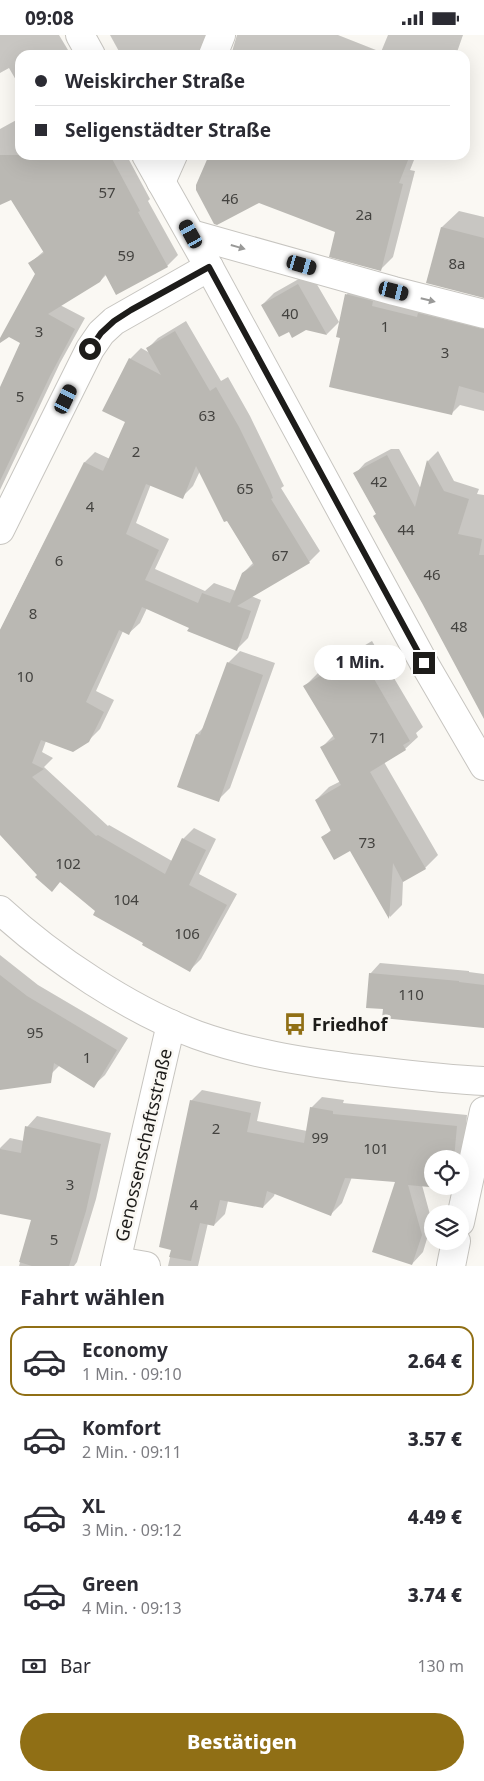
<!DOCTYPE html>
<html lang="de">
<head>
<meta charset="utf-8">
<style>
	:root { --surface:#fff; --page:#f7f7f7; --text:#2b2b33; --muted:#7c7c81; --line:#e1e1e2; --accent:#906f15 }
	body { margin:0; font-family:"Noto Sans",sans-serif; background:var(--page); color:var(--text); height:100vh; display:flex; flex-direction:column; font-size:19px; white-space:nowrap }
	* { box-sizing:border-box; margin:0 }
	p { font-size:16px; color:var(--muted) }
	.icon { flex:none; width:28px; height:28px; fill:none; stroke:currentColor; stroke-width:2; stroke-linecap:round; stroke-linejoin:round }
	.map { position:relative; height:1231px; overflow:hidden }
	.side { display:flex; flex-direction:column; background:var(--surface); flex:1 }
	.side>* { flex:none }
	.guide { position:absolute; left:15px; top:15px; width:455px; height:110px; border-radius:15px; box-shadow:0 5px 20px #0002; display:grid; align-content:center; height:110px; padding:0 20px; background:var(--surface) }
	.controls { position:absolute; left:424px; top:1115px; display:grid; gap:10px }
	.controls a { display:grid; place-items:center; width:45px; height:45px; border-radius:50%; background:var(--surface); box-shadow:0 5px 20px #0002; font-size:25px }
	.end { position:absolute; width:22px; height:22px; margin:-11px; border:6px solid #1d1c1a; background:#fff; box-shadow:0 0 0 2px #fff }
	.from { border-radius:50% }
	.bubble { position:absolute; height:35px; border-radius:18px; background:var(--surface); box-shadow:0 5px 20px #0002; font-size:16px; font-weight:800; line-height:35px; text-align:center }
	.car { position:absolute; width:15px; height:30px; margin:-15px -8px; border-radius:6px; box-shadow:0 0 4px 1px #0007; background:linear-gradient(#222 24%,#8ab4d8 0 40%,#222 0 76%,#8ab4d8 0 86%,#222 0) }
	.guide b { display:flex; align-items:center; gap:18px; height:48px; font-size:19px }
	.guide b+b { border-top:1px solid var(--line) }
	.guide i { width:12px; height:12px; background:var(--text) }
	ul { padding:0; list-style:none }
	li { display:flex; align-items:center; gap:15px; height:70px; margin:0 10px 8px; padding:0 10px; border:2px solid transparent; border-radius:15px }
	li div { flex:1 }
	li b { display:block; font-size:19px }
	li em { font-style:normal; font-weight:800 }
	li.current { border-color:var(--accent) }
	li>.icon { width:45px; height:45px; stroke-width:1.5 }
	h2 { padding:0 20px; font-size:22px; line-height:60px }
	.pay { display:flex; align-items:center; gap:12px; height:55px; padding:0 20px; font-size:19px }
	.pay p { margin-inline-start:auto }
	.button { display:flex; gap:10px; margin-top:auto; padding:10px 20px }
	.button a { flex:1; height:58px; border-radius:30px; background:var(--accent); color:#fff; font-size:20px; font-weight:800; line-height:58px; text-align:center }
	.status { display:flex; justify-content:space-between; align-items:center; height:35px; padding:0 25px; background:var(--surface); direction:ltr }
	.status svg { height:14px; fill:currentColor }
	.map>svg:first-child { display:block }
</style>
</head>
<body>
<div class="status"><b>09:08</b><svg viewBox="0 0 49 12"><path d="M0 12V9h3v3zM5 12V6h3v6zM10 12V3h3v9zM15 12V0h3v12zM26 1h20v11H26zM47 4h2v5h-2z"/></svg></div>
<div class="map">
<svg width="484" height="1231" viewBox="0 0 484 1231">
	<rect width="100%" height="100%" fill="#faf8f3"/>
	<!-- shadow -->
	<g fill="#0003" fill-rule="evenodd">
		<path d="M0 0H59L71 20H20V52L9 33 0 38Z"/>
		<path d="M110 0H211L218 20H121Z"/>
		<path d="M237 0H338L381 17 388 0H463L456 20H231Z"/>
		<path d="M20 83V120L127 121 150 164 148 166 178 220 167 231 106 240 100 246 60 270 85 283 60 328 0 455V355L22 307 9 301 0 305 36 239 30 228 44 216 12 163 0 159V94Z"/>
		<path d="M210 120H416L410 135 415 136 393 222 380 235 337 196Z"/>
		<path d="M459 176 484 182V255L428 247 442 192Z"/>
		<path d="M304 241H312L339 287 327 299 306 294 289 296 262 270 274 258Z"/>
		<path d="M357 249 484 290V376L460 370 452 378 342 302 337 301 347 259Z"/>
		<path d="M186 286 221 346 228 342 250 381 280 443 284 451 281 453 320 516 309 527 251 561 261 565 248 603 237 614 147 573 140 588 129 598 123 596 96 656 114 665 100 694 89 705 46 706 42 717 53 723 44 732 108 791 109 790 172 826 183 804 194 793 216 804 199 839 237 859 201 924 190 935 96 876 61 846 39 840 0 799V595L85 427 95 417 110 424 127 387 130 324 141 313 150 318 147 314 158 303ZM200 436 253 528 243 538 236 556 214 548 205 556 155 534 169 504 136 488 151 449 182 462 193 451Z"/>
		<path d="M391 414H399L421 454 428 426 438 416 454 446 479 454 477 459 484 460V680L355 439 365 428Z"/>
		<path d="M372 606 423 692 416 698 418 702 405 714 384 727 438 820 425 833 403 846 402 870 390 882 351 814 323 803 332 794 316 765 329 752 341 746 322 712 334 700 305 651 318 638Z"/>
		<path d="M240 616 275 628 230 753 218 765 179 752 197 699 204 692 228 628Z"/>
		<path d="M0 920 38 950 128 1003 105 1040 93 1051 60 1030 52 1038 0 988Z"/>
		<path d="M380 928 469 936V937L484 939V992L384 973 370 939Z"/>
		<path d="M202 1055 261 1067 257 1086 307 1096 311 1073 322 1062 344 1065 343 1068 467 1080 462 1141 460 1124H432V1151L422 1150 432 1187 423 1217 412 1229 397 1146 352 1142 342 1168 331 1179 275 1158 274 1161 263 1172 228 1166 225 1179 214 1190 208 1188 198 1231H168L172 1214 191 1066Z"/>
		<path d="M37 1081 111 1098 96 1164 77 1227 74 1231H19L33 1184 0 1178V1113L10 1103 24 1106 27 1092Z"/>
	</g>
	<!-- building -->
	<g fill="#bab8b3" fill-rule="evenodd">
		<path d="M0 120H110L140 176 138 177 168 232 116 260 105 239 100 247 48 279 75 294 50 341 0 446V352L20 308 9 302 0 308V303L35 239 28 228 44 218 11 165 0 170Z"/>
		<path d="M209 120H410L399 148 403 149 381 236 329 222 335 197 259 168 217 190 214 189 196 155V150Z"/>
		<path d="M441 192 484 203V263L426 248Z"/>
		<path d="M298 249 327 300 306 295 292 303 289 297 279 302 261 270Z"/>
		<path d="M345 259 373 266 372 271 417 282 418 278 484 294V358L459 351 452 380 329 352 340 303 336 302Z"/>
		<path d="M175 296 210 356 216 352 239 392 270 455 273 463 271 464 310 528 237 571 251 576 237 616 187 596 189 593 142 572 129 600 119 595 86 667 104 677 89 707 73 717 41 705 32 728 44 734 32 742 96 801 98 800 165 839 182 803 206 815 189 850 227 870 190 937 142 910 143 908 93 880 95 876 60 847 52 857 35 842 37 840 0 800V595L84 427 103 436 125 387 102 376 129 323 161 340 146 313ZM196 431 224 487 227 486 254 530 242 538 230 568 202 558 198 568 145 545 159 515 126 499 146 449 183 464Z"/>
		<path d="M387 420 415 472 427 425 444 456 469 464 458 499 482 504 479 520H484V684L422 568 373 481 376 479 353 438Z"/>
		<path d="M359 618 410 706 403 710 406 715 370 737 426 834 403 847 393 828 389 884 350 816 334 825 321 802 331 796 315 765 341 750 320 712 335 704 303 651Z"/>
		<path d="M227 627 263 640 219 767 177 752 196 699 200 700Z"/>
		<path d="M369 938 459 946V947L484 950V993L382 983 383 974 366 973Z"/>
		<path d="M0 940 27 961 117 1015 94 1053 54 1028 51 1048 0 1055Z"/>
		<path d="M190 1065 251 1078 247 1097 304 1108 310 1072 333 1076V1079L457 1091 454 1124H432V1151H452L451 1154 408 1150 422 1200 412 1230 372 1217 395 1147 345 1143 331 1181 267 1156 263 1173 220 1165 214 1191 200 1188 191 1226 169 1222 171 1215 159 1212Z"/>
		<path d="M25 1091 101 1109 86 1176 69 1231H32L19 1227 31 1185 0 1179V1114L21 1118Z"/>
	</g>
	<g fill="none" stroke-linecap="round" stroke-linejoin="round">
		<defs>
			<g id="minor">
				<path d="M213 20 221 0"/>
				<path d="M161 147 173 120"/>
				<path d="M191 199 394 256 484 279"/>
				<path d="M0 495 90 314 101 298 114 286 209 232"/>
				<path d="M0 875C52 923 130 975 197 1000 247 1018 300 1026 352 1033 396 1038 440 1044 484 1046"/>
				<path d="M460 1187 484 1076"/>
				<path d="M117 1226 146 1231"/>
				<path d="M115 1231 171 989"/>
				<path d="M451 1231 456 1206"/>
			</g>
			<g id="secondary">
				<path d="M80 0 91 20"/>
				<path d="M146 120 209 232 424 628 484 731"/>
			</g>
		</defs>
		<!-- minor casing -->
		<use href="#minor" stroke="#c7c5c0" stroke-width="30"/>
		<!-- secondary casing -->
		<use href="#secondary" stroke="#c7c5c0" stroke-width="30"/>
		<!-- minor -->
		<use href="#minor" stroke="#fff" stroke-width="28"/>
		<!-- secondary -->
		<use href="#secondary" stroke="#fff" stroke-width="28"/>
	</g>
	<!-- one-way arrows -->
	<defs><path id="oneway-solid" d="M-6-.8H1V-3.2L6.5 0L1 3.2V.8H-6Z" transform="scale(1.25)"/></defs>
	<g fill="#999998">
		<use href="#oneway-solid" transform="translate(238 212) rotate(16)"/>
		<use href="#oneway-solid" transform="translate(428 265) rotate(14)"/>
	</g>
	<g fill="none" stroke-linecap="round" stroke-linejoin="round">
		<!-- route -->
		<path stroke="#1d1c1a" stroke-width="6" d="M90 314 101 298 114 286 131 275 209 232 424 628"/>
	</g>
	<!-- icons -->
	<defs>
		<symbol id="bus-bare" viewBox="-9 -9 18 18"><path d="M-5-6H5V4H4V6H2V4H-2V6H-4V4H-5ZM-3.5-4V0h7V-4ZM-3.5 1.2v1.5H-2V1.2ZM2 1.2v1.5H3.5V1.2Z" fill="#906f15" stroke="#faf8f3" stroke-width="2.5" paint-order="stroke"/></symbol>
	</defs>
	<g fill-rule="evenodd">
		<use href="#bus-bare" x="279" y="973" width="32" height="32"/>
	</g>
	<g text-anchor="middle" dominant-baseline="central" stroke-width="5" stroke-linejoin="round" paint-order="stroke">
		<!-- number labels -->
		<g font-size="15" fill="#444340">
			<text x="107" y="157">57</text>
			<text x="230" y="163">46</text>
			<text x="364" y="179">2a</text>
			<text x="126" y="220">59</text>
			<text x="457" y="228">8a</text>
			<text x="290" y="278">40</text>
			<text x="385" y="291">1</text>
			<text x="39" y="296">3</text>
			<text x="445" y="317">3</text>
			<text x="20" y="361">5</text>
			<text x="207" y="380">63</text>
			<text x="136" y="416">2</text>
			<text x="379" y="446">42</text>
			<text x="245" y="453">65</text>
			<text x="90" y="471">4</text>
			<text x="406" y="494">44</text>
			<text x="280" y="520">67</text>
			<text x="59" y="525">6</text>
			<text x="432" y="539">46</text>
			<text x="33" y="578">8</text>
			<text x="459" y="591">48</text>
			<text x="25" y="641">10</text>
			<text x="378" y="702">71</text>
			<text x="367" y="807">73</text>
			<text x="68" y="828">102</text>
			<text x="126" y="864">104</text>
			<text x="187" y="898">106</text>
			<text x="411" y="959">110</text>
			<text x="35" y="997">95</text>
			<text x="87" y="1022">1</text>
			<text x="216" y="1093">2</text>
			<text x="320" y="1102">99</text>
			<text x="376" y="1113">101</text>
			<text x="70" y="1149">3</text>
			<text x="194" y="1169">4</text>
			<text x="54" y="1204">5</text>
		</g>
		<!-- poi labels -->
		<g font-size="18" font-weight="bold" fill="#1d1c1a" stroke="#faf8f3" text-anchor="start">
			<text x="312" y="989">Friedhof</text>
		</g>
		<!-- street labels -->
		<g font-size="18" fill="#1d1c1a" stroke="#faf8f3">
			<text transform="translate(143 1110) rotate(-77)">Genossenschaftsstraße</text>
		</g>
	</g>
</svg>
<div class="controls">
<a><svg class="icon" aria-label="locate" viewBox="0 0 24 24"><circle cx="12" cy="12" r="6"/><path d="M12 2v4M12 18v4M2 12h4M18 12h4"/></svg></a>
<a><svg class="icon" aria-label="layers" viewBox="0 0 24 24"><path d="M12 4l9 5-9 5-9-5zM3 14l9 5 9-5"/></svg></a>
</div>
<i class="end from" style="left:90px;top:314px"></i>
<i class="end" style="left:424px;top:628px"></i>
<div class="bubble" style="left:314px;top:610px;width:92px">1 Min.</div>
<i class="car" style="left:191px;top:199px;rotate:331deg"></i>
<i class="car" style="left:302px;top:230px;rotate:106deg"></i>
<i class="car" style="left:394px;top:256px;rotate:104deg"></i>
<i class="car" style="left:66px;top:364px;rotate:26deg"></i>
<div class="guide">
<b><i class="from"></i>Weiskircher Straße</b>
<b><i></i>Seligenstädter Straße</b>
</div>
</div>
<section class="side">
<h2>Fahrt wählen</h2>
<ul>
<li class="current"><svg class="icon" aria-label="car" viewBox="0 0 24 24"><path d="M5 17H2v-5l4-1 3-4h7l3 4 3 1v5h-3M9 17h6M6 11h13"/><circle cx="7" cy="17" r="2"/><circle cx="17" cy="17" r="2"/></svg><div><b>Economy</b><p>1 Min. · 09:10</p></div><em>2.64 €</em></li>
<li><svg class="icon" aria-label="car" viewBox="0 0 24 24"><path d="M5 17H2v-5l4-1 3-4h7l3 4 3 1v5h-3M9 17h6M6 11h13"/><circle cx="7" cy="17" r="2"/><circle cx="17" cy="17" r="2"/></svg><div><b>Komfort</b><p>2 Min. · 09:11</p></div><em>3.57 €</em></li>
<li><svg class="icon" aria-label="car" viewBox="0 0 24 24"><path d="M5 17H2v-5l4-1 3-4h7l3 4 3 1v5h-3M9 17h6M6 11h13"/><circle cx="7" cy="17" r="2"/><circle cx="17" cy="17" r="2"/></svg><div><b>XL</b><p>3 Min. · 09:12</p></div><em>4.49 €</em></li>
<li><svg class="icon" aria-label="car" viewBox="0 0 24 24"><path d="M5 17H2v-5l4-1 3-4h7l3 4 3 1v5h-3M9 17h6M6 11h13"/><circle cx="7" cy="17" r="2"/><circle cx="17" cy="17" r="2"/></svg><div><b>Green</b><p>4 Min. · 09:13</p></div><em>3.74 €</em></li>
</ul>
<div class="pay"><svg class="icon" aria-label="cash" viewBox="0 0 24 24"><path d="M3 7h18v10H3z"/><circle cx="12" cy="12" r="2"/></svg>Bar<p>130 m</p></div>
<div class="button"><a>Bestätigen</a></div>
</section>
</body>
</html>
